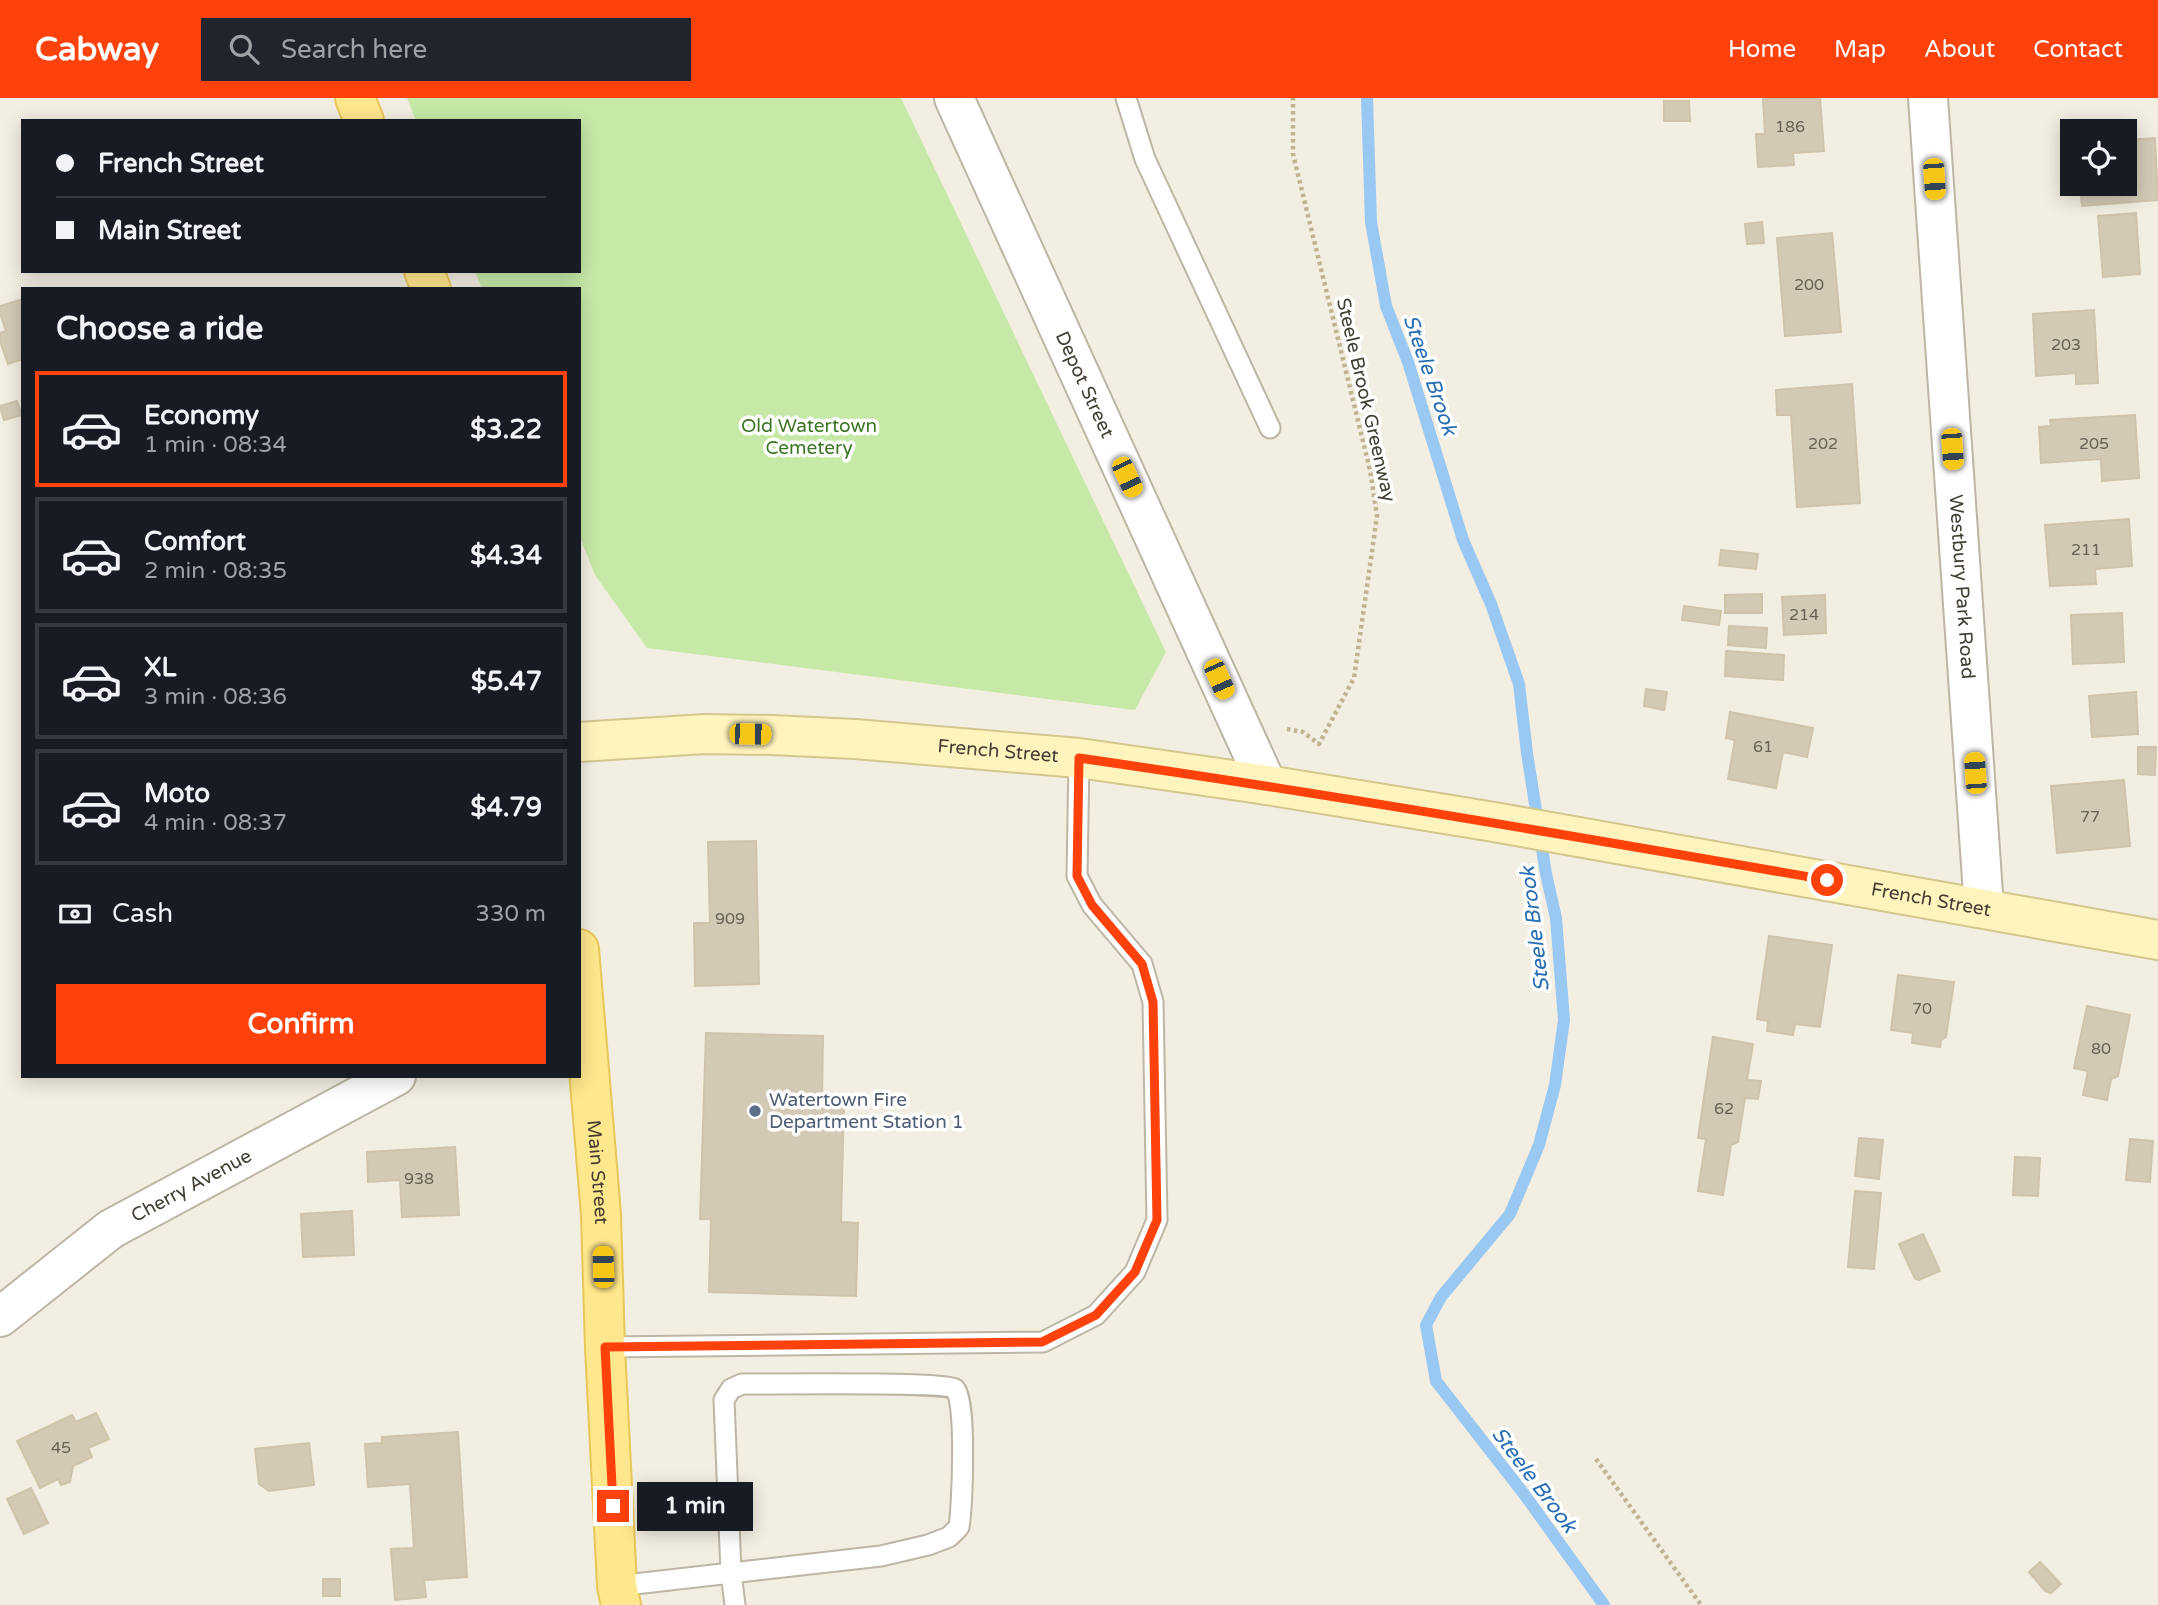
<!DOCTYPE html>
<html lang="en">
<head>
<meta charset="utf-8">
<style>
	:root { --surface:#171b24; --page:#20242c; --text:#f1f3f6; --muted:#9ea1a6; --line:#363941; --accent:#ff410b }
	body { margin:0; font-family:"Varela Round",sans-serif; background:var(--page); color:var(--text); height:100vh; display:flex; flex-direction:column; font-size:26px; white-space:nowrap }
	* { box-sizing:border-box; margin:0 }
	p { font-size:23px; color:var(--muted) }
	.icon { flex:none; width:38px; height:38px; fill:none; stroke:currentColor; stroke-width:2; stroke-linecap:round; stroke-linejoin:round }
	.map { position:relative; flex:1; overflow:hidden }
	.panel { position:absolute; left:21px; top:189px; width:560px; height:791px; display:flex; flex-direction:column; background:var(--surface); border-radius:0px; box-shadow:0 4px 18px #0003 }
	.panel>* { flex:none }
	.guide { position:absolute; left:21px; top:21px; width:560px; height:154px; border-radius:0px; box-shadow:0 4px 18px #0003; display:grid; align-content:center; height:154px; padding:0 35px; background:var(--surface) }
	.tools { position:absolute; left:2060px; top:21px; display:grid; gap:14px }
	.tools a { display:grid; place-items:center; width:77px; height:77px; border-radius:0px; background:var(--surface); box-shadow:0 4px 18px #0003; font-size:35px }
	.end { position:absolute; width:32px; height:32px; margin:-16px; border:9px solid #ff410b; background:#fff; box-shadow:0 0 0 4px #fff }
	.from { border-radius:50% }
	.bubble { position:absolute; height:49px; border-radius:0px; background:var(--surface); box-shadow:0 4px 18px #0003; font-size:23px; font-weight:700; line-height:49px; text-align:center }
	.car { position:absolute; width:21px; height:42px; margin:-21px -10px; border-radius:9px; box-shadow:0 0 5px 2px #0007; background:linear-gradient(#f5c518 24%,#345 0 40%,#f5c518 0 76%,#345 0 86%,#f5c518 0) }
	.guide b { display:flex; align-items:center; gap:24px; height:66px; font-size:26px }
	.guide b+b { border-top:2px solid var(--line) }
	.guide i { width:18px; height:18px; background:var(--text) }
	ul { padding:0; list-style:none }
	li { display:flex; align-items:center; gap:21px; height:116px; margin:0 14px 10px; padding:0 21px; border:4px solid var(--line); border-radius:0px }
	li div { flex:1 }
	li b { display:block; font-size:26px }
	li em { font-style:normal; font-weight:700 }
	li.on { border-color:var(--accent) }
	li>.icon { width:63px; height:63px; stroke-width:1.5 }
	h2 { padding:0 35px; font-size:32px; line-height:84px }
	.pay { display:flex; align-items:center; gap:18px; height:77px; padding:0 35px; font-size:26px }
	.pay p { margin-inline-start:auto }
	.cta { display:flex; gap:14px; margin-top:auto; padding:14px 35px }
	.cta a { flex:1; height:80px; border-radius:0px; background:var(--accent); color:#fff; font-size:28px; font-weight:700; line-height:80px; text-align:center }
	header { display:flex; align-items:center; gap:42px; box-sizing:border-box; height:98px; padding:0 35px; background:var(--accent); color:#fff }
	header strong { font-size:33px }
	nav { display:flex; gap:38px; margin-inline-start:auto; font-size:24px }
	.search { width:490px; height:63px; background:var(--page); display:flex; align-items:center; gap:18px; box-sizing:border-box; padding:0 24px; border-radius:0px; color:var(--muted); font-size:26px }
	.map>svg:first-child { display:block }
</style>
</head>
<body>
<header>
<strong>Cabway</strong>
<div class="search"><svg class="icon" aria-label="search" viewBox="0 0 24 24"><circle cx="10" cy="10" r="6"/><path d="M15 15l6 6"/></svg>Search here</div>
<nav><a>Home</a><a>Map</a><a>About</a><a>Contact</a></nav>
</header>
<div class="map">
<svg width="2158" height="1507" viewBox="0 0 2158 1507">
	<rect width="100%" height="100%" fill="#f2eee1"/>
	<!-- green -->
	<path fill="#c7e9a7" d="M407 0H901L1166 554 1135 612 647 550 595 477 579 437V191H482L475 173H579V23H416Z"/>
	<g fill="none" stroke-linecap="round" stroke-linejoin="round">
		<!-- stream -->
		<path stroke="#99c8f3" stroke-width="12" d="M1367 0 1371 124 1386 208 1408 264 1463 442 1491 506 1519 586 1527 655 1546 776 1556 820 1564 922 1555 987 1539 1047 1510 1116 1441 1199 1426 1227 1436 1283 1524 1396 1604 1507"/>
	</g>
	<!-- building -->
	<g fill="#d3cab6" stroke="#cfc3a9" stroke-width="2">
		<path d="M1763 0H1820L1824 53 1793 55 1794 67 1758 69 1756 36H1765Z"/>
		<path d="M1664 3H1689L1690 23H1664Z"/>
		<path d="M2155 40 2158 102 2082 108 2080 86H2124V42Z"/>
		<path d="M2136 115 2140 176 2103 179 2098 118Z"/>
		<path d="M1762 124 1764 145 1747 146 1745 126Z"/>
		<path d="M1832 135 1841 234 1785 238 1777 140Z"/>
		<path d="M23 201V261L8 266 0 243V235L6 233 0 215V208Z"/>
		<path d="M2094 212 2098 285 2076 286V275L2036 278 2033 216Z"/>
		<path d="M1852 286 1860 405 1797 409 1791 317H1777L1776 292Z"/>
		<path d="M17 303 22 317 4 322 0 308Z"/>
		<path d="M2135 317 2139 380 2102 383 2101 361 2041 365 2039 329 2051 328 2050 322Z"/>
		<path d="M2129 421 2132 468 2095 471 2096 486 2050 488 2045 427Z"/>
		<path d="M1721 452 1758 456 1756 471 1719 467Z"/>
		<path d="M1762 496V515H1725V497Z"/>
		<path d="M1825 497 1826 535 1784 537 1782 499Z"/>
		<path d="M1684 508 1721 513 1719 527 1682 522Z"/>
		<path d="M2122 515 2124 564 2073 566 2071 517Z"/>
		<path d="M1729 528 1767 530 1766 550 1728 547Z"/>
		<path d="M1726 553 1784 557 1783 582 1725 578Z"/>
		<path d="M1646 591 1667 594 1664 612 1644 608Z"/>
		<path d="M2136 594 2138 636 2092 639 2089 598Z"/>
		<path d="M1730 614 1813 630 1807 659 1783 654 1776 690 1728 681 1735 642 1726 640Z"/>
		<path d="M2138 649H2156L2155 677 2138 676Z"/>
		<path d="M2124 682 2130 748 2057 755 2051 688Z"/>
		<path d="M756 743 759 886 695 888 694 825H710L708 744Z"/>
		<path d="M1769 838 1832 847 1820 929 1795 926 1793 937 1767 933 1768 923 1757 921Z"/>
		<path d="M1898 877 1954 884 1946 939 1941 942 1940 949 1912 945 1913 935 1891 932Z"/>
		<path d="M2087 908 2130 917 2118 978 2111 981 2107 1002 2083 997 2088 973 2074 970Z"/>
		<path d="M706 935 823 938 822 1001 844 1002 841 1124 858 1125 856 1198 709 1194 711 1121H700Z"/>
		<path d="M1713 939 1753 946 1747 982 1761 983 1758 1001 1745 1000 1738 1044 1731 1047 1723 1097 1698 1093 1706 1041 1698 1040Z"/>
		<path d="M1859 1040 1883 1042 1879 1081 1855 1078Z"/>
		<path d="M2130 1041 2153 1043 2150 1084 2126 1082Z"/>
		<path d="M455 1049 459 1117 402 1119 400 1082 368 1084 367 1054Z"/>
		<path d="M2015 1059 2040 1060 2038 1098 2013 1097Z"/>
		<path d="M1855 1093 1881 1095 1874 1171 1848 1169Z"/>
		<path d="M352 1113 354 1157 303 1159 301 1116Z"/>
		<path d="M1923 1136 1940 1173 1919 1182 1915 1181 1899 1146Z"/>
		<path d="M96 1315 109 1341 88 1350 92 1359 73 1368 70 1384 61 1387 58 1381 40 1390 17 1343 72 1317 76 1324Z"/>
		<path d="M458 1334 467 1479 424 1482 426 1499 395 1502 391 1451 414 1450 410 1386 368 1389 365 1346 382 1345V1339Z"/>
		<path d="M309 1345 314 1387 269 1393 259 1386 255 1351Z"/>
		<path d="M31 1390 48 1425 24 1436 7 1401Z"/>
		<path d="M2040 1464 2061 1486 2051 1495 2045 1493 2029 1474Z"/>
		<rect x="323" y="1481" width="17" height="17"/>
	</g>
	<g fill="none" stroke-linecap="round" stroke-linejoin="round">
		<defs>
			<g id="lane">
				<path d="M1126 0 1145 61 1270 330"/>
				<path d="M605 1249 1043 1244 1096 1217 1135 1174 1157 1122 1153 904 1142 866 1092 807 1077 778 1079 660"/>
				<path d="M617 1488 731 1475 724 1302 731 1291 742 1286H757C781 1286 946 1284 955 1291 967 1302 962 1410 959 1429L949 1439 928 1447 881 1458 731 1475 735 1507"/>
			</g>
			<g id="street">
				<path id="s1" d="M954 0 1267 687"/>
				<path id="s2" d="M1928 0 1984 810"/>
				<path id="s3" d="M0 1219 111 1131 396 978"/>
			</g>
			<g id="secondary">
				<path id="s4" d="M579 644 705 636 772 637 855 641 1079 660 1267 687 1494 724 2158 842"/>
			</g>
			<g id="primary">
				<path d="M355 0 364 23"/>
				<path d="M424 173 431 191"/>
				<path id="s5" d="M579 851 601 1117 605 1249 617 1488 621 1507"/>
			</g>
		</defs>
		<!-- lane casing -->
		<use href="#lane" stroke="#bdb6a4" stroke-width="23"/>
		<!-- street casing -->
		<use href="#street" stroke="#bdb6a4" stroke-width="42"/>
		<!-- secondary casing -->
		<use href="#secondary" stroke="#d4c78e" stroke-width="42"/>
		<!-- primary casing -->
		<use href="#primary" stroke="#e8c759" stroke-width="42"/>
		<!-- path -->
		<g stroke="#c0b394" stroke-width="4.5" stroke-dasharray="3.5 3.5" stroke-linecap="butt">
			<path d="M1287 631 1303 634 1319 646 1354 580 1377 418 1370 372 1293 56V0"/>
			<path d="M1596 1361 1701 1507"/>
		</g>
		<!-- lane -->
		<use href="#lane" stroke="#fff" stroke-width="19"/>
		<!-- street -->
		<use href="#street" stroke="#fff" stroke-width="38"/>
		<!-- secondary -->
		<use href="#secondary" stroke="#fff4be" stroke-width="38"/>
		<!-- primary -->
		<use href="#primary" stroke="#ffe78d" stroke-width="38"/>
	</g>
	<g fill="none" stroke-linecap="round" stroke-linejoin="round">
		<!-- route -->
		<path stroke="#ff410b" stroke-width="9" d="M613 1408 605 1249 1042 1244 1096 1217 1135 1174 1157 1122 1153 904 1142 866 1092 807 1077 778 1079 660C1329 696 1578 739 1827 782"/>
	</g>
	<!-- markers -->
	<circle fill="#5c6f8a" stroke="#fff" stroke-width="2.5" cx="755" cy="1013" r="7"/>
	<g text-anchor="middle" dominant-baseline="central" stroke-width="7" stroke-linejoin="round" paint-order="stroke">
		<!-- number labels -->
		<g font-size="16" fill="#676153">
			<text x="1790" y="29">186</text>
			<text x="1809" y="187">200</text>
			<text x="2066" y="247">203</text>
			<text x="1823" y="346">202</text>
			<text x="2094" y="346">205</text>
			<text x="2086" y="452">211</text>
			<text x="1804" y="517">214</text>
			<text x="1763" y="649">61</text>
			<text x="2090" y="719">77</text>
			<text x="730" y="821">909</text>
			<text x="1922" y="911">70</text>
			<text x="2101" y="951">80</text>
			<text x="1724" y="1011">62</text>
			<text x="419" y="1081">938</text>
			<text x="61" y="1350">45</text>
		</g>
		<!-- street labels -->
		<g font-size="19" fill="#433e32" stroke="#fff">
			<text stroke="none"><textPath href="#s1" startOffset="315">Depot Street</textPath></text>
			<text transform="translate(1366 302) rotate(77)">Steele Brook Greenway</text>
			<text stroke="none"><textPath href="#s2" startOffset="490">Westbury Park Road</textPath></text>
			<text stroke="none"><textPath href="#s4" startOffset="420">French Street</textPath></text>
			<text stroke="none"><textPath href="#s4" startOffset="1365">French Street</textPath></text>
			<text stroke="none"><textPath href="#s5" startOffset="224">Main Street</textPath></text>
			<text stroke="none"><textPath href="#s3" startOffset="233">Cherry Avenue</textPath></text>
		</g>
		<!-- park labels -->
		<g font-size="19" fill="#3d7624" stroke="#fff">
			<text x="809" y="328">Old Watertown<tspan x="809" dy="22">Cemetery</tspan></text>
		</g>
		<!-- service labels -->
		<g font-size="19" fill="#4e5e75" stroke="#fff" text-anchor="start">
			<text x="769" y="1002">Watertown Fire<tspan x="769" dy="22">Department Station 1</tspan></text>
		</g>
		<!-- water labels -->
		<g font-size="21" font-style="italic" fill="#286eb2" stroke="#fff">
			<text transform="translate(1430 277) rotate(71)">Steele Brook</text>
			<text transform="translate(1535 831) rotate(-97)">Steele Brook</text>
			<text transform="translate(1534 1382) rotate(53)">Steele Brook</text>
		</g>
	</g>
</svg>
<div class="tools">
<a><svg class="icon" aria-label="locate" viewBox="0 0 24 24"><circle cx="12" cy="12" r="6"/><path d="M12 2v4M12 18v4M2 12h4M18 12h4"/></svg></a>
</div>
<i class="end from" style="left:1827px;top:782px"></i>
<i class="end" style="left:613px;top:1408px"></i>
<div class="bubble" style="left:637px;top:1384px;width:116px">1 min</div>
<i class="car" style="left:1934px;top:81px;rotate:176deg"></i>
<i class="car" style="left:1952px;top:351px;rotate:176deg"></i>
<i class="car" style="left:1127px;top:379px;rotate:155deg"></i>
<i class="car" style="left:1219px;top:581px;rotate:156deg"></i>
<i class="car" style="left:750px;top:636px;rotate:91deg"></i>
<i class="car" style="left:1975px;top:675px;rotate:356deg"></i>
<i class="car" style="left:603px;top:1169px;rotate:358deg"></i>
<div class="guide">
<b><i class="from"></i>French Street</b>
<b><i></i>Main Street</b>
</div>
<section class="panel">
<h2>Choose a ride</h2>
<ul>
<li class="on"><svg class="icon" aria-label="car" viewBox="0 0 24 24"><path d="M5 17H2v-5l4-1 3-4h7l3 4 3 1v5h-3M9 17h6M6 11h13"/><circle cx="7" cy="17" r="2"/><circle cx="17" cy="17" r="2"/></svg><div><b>Economy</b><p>1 min · 08:34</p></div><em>$3.22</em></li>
<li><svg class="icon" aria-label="car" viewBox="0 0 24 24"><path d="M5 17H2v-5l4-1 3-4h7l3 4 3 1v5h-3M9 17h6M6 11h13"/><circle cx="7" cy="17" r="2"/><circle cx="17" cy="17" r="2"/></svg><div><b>Comfort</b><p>2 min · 08:35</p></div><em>$4.34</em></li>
<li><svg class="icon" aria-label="car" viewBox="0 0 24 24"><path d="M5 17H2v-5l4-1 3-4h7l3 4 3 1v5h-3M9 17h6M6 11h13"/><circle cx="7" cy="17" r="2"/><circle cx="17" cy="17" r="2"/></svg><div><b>XL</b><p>3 min · 08:36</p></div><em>$5.47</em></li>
<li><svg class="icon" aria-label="car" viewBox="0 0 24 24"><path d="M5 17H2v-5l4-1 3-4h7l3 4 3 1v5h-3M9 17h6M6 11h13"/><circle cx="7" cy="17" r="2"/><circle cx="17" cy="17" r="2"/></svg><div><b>Moto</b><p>4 min · 08:37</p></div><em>$4.79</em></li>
</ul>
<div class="pay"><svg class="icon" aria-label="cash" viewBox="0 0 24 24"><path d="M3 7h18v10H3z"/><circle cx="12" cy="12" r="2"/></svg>Cash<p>330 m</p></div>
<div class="cta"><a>Confirm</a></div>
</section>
</div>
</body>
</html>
